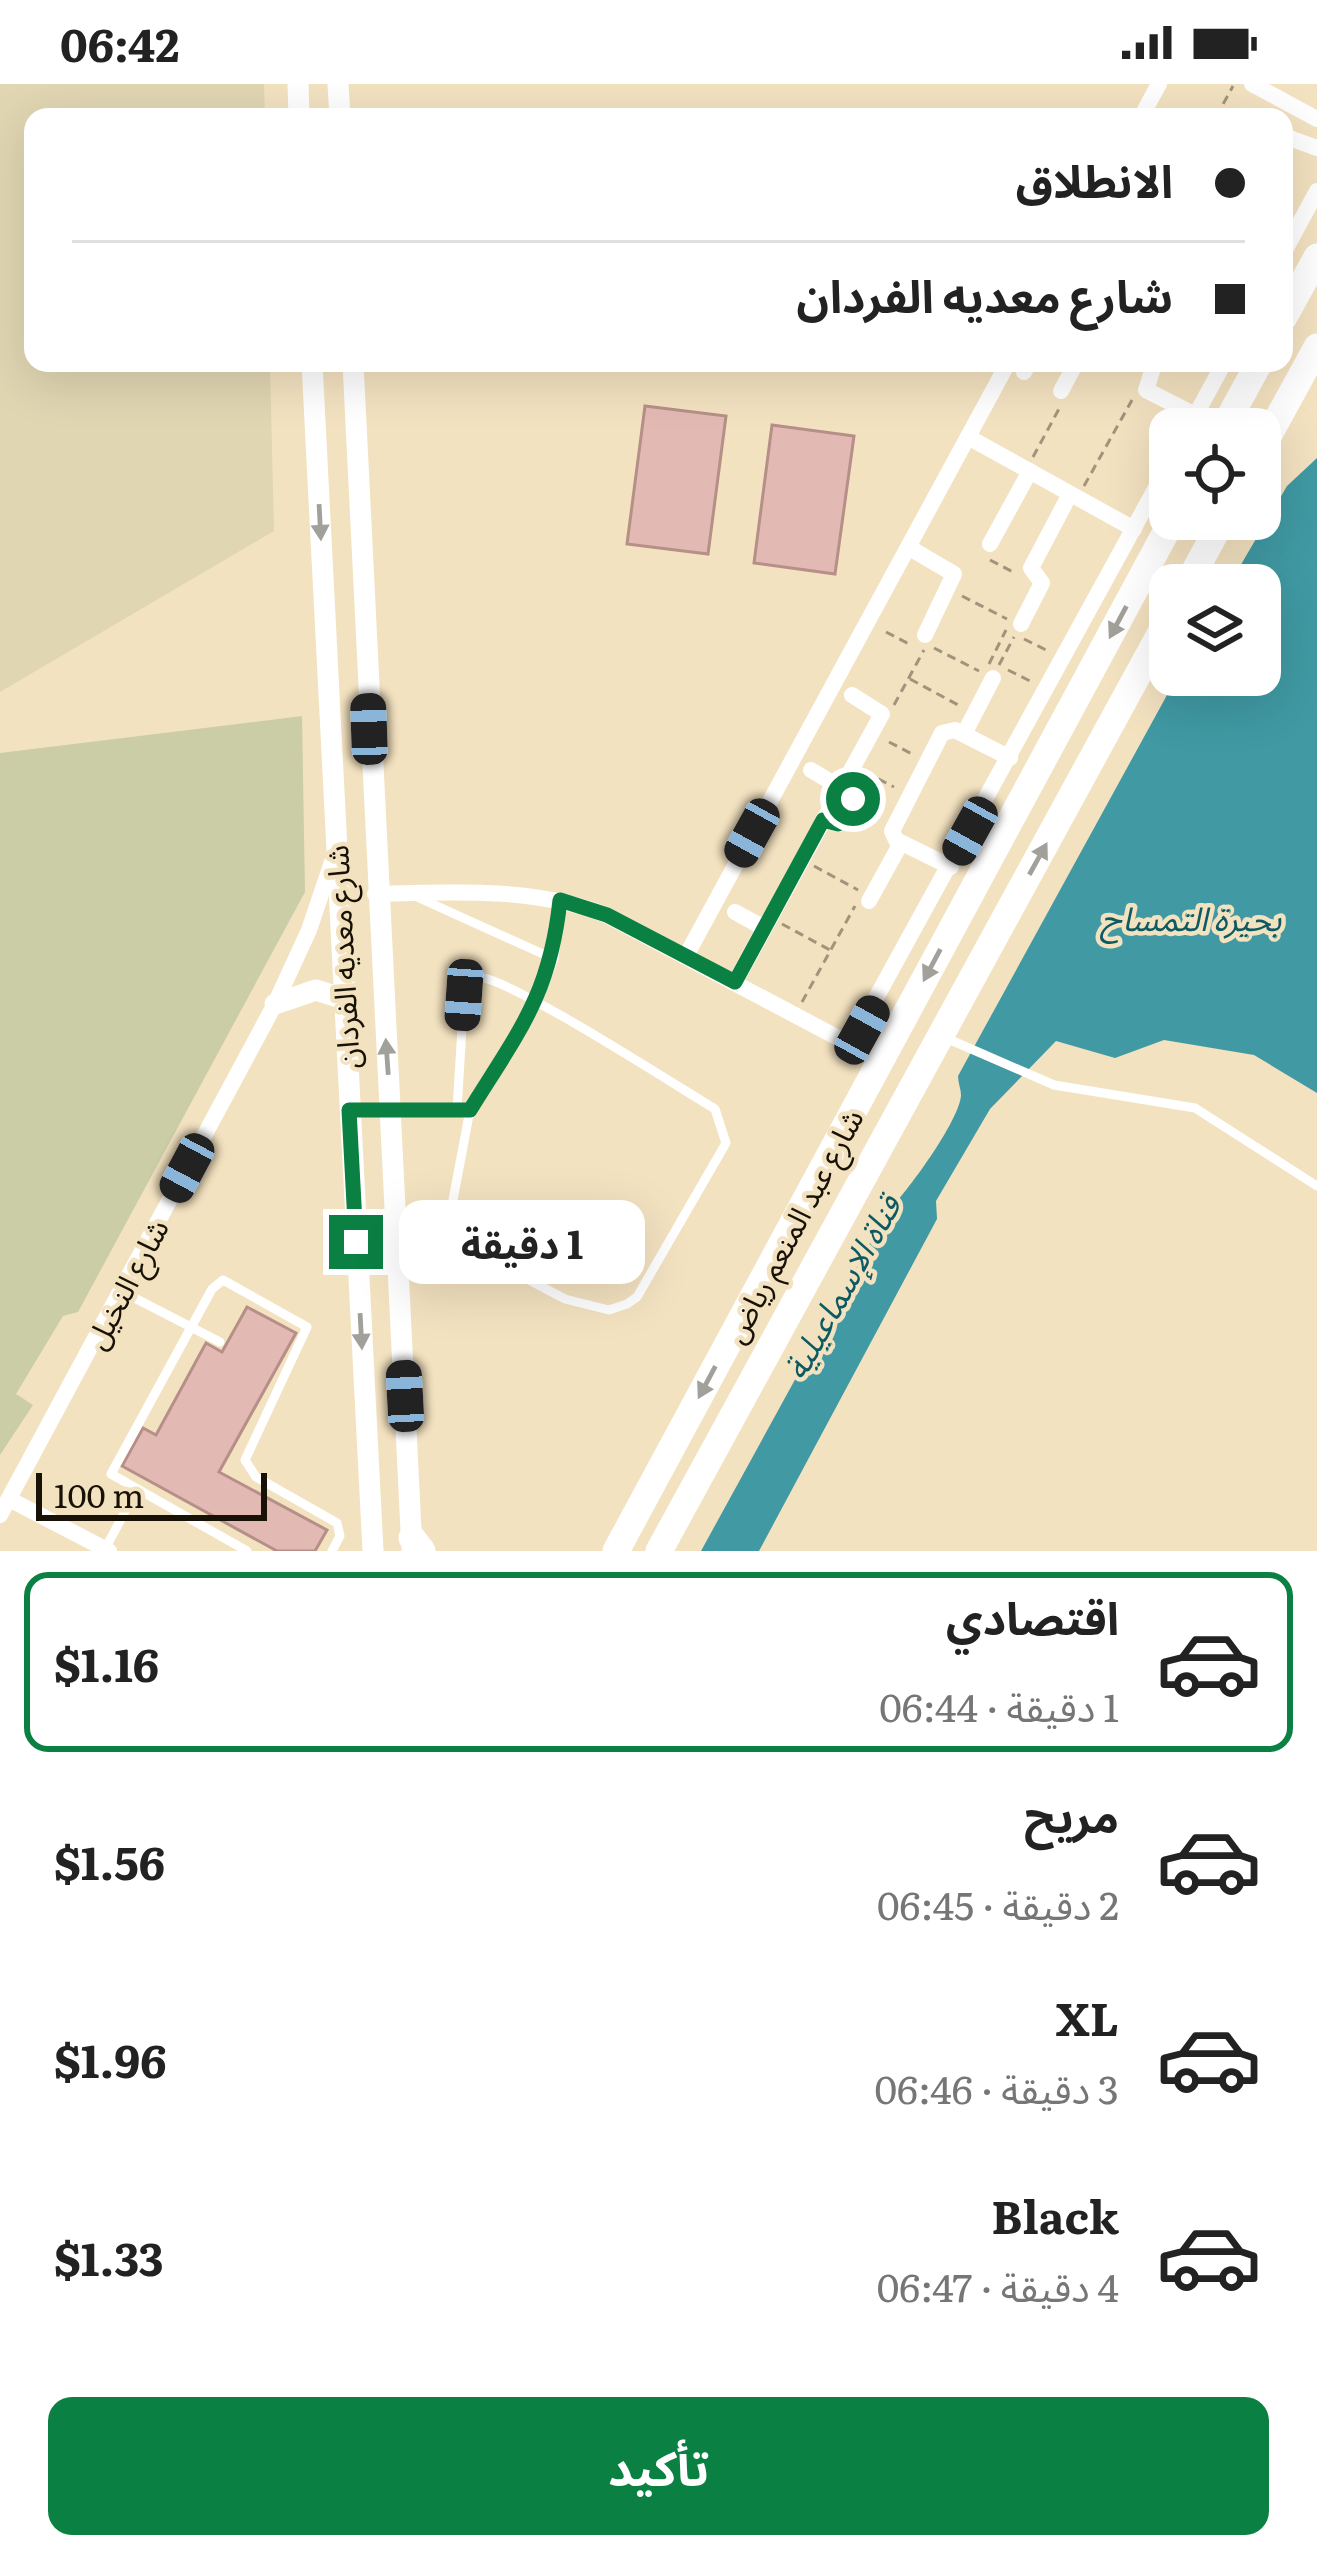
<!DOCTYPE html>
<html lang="ar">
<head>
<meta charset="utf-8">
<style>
	:root { --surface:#fff; --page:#f2f2f2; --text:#222; --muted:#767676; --line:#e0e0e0; --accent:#0b8043 }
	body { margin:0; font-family:Literata,"Noto Sans Arabic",serif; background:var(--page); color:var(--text); direction:rtl; height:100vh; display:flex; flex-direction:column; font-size:45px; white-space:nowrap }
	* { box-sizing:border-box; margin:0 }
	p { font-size:39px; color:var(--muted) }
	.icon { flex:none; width:66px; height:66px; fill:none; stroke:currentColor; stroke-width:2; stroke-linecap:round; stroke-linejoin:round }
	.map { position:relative; height:1467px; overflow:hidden; direction:ltr }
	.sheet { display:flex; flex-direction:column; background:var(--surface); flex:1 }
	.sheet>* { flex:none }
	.hud { position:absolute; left:24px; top:24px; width:1269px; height:264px; border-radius:24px; box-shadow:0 12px 48px #0002; direction:rtl; display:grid; align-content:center; height:264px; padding:0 48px; background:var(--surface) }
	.tools { position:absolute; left:1149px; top:324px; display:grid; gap:24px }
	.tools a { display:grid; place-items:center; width:132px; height:132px; border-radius:24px; background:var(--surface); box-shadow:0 12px 48px #0002; font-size:60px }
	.scale { position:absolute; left:36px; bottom:30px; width:231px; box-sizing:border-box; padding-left:12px; border:6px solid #171106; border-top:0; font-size:33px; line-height:42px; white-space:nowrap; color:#171106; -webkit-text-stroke:9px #f3e2c0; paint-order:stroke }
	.end { position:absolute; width:54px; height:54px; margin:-27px; border:15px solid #0b8043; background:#fff; box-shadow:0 0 0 6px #fff }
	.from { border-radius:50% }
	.bubble { position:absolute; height:84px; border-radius:24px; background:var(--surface); box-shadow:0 12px 48px #0002; font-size:39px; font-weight:700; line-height:84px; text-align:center; direction:rtl }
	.car { position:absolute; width:36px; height:72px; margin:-36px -18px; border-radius:15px; box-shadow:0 0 9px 3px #0007; background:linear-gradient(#222 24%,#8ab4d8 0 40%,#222 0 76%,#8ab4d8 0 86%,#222 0) }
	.hud b { display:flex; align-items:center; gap:42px; height:114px; font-size:45px }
	.hud b+b { border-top:3px solid var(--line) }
	.hud i { width:30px; height:30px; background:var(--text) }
	ul { padding:21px 0 0; list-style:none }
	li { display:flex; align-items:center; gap:36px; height:180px; margin:0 24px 18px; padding:0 24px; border:6px solid transparent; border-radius:24px }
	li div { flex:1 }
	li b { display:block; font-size:45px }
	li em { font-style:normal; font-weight:700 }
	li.active { border-color:var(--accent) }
	li>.icon { width:108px; height:108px; stroke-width:1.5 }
	.action { display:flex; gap:24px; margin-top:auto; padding:24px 48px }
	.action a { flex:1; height:138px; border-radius:24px; background:var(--accent); color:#fff; font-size:48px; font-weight:700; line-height:138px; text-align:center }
	.status { display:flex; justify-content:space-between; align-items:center; height:84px; padding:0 60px; background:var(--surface); direction:ltr }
	.status svg { height:33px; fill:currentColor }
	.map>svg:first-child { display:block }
</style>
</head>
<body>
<div class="status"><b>06:42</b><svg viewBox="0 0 49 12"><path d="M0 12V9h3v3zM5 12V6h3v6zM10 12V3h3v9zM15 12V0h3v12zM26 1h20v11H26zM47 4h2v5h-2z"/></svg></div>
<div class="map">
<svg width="1317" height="1467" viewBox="0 0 1317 1467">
	<rect width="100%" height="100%" fill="#f3e2c0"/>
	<!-- green -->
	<path fill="#cacda6" d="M302 632 305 808 78 1228 63 1232 16 1310 33 1321 0 1371V669Z"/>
	<!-- sand -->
	<path fill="#e0d6b2" d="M0 0H264L265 33H33V279H270L274 447 0 608Z"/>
	<!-- water -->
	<path fill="#4099a3" d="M1317 374V1009L1254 971 1164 956 1115 974 1056 957 990 1025 936 1117 937 1135 759 1467H701L887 1128C906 1110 960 1036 961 1011 961 1005 958 999 958 992L1178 591H1260V501H1229L1287 402Z"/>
	<!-- building -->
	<g fill="#e3bab3" stroke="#b68f88" stroke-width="3">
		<path d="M645 322 726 332 708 470 627 460Z"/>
		<path d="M772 341 854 352 835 490 754 479Z"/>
		<path d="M247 1223 296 1249 219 1388 327 1446 315 1467H277L122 1382 143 1344 156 1351 206 1259 222 1268Z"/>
	</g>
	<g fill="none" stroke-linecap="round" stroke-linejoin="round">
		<!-- path -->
		<g stroke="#a1947b" stroke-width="3" stroke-dasharray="9 6" stroke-linecap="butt">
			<path d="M1216 33 1233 2"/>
			<path d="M1033 373 1060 323"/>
			<path d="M1084 402 1132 316"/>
			<path d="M990 476 1013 488"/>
			<path d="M962 512 1007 535"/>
			<path d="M886 548 911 561"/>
			<path d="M1024 555 1048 567"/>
			<path d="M934 564 979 587"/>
			<path d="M989 580 1006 546"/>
			<path d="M999 581 1014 553"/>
			<path d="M1008 586 1032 598"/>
			<path d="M910 595 960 622"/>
			<path d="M894 621 924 566"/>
			<path d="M889 658 912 670"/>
			<path d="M865 688 894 703"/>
			<path d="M814 782 858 806"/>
			<path d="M782 840 830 866"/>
			<path d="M802 918 855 822"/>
		</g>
		<!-- service -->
		<g stroke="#fff" stroke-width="9">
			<path d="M417 813 554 875"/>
			<path d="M946 954 1054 1001 1195 1024 1317 1102"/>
			<path d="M457 1026 464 911 479 893C511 895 675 1001 715 1025L726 1059 637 1213 627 1220 609 1226 565 1215 463 1161 452 1121 470 1026 536 920 554 875 560 816"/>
			<path d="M392 1028 459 1026"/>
			<path d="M121 1207 220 1258"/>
			<path d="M105 1465 136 1407"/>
			<path d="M247 1467 111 1390 212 1205 223 1196 307 1243 245 1376 256 1393 337 1439 340 1452 332 1467"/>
		</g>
		<!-- minor -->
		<g stroke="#fff" stroke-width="16">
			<path d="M1252 0 1317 35"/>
			<path d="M1141 33 1159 0"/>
			<path d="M1284 52 1317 64"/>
			<path d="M1284 168 1317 107"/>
			<path d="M1149 279 1153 284 1146 306 1195 331"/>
			<path d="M1024 288 1029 279"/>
			<path d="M1061 307 1076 279"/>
			<path d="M1188 345 1224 279"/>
			<path d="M968 353 1134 445"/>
			<path d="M990 460 1030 387"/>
			<path d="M908 463 954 490 925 551"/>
			<path d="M1021 540 1042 499 1031 484 1070 410"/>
			<path d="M964 650 993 594"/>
			<path d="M811 686 853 711 838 740 823 736"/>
			<path d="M951 783 896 756 892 747 942 649 955 646 1010 674"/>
			<path d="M375 810C452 808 534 803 606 831L842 956 854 954 1170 378"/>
			<path d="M869 817 901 759"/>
			<path d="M735 828 764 844"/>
			<path d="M686 872 1008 279"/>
			<path d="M735 898 882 630 852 611"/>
			<path d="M9 1415 109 1467"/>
			<path d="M0 1431 275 920 309 846 333 775"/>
		</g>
		<!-- tertiary -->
		<g stroke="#fff" stroke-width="21">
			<path d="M298 0 299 33"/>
			<path d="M338 0 340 33"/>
			<path d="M312 279 373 1467"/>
			<path d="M353 279 412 1466"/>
			<path d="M275 920 316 906 344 915"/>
		</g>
		<!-- trunk -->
		<g stroke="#fff" stroke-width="27">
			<path d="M1284 233 1317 173"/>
			<path d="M1223 345 1259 279"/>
			<path d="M1260 367 1317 263"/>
			<path d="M1187 501 1223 435"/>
			<path d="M412 1454 422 1467"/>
			<path d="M616 1467 1173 435"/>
			<path d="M659 1467 1170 532"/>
		</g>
	</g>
	<!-- one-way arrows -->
	<defs><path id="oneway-solid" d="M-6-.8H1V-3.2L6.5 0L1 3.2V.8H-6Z" transform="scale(3)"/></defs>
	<g fill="#a2a09b">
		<use href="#oneway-solid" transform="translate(320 438) rotate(87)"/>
		<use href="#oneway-solid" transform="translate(1118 538) rotate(118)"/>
		<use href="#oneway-solid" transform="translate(1038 775) rotate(-61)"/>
		<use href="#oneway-solid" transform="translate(932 881) rotate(118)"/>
		<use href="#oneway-solid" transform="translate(387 973) rotate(-94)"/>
		<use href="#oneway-solid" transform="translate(361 1247) rotate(87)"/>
		<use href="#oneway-solid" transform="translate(707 1298) rotate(118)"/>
	</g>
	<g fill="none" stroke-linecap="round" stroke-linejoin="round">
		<!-- route -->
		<path stroke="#0b8043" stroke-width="15" d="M356 1158 349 1026H470C519 947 550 911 560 816L607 831 735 898 823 736 838 740 853 715"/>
	</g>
	<g text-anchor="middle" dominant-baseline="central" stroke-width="9" stroke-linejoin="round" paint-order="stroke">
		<!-- street labels -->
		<g font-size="30" fill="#171106" stroke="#f3e2c0">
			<text transform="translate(341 873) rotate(-93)">شارع معديه الفردان</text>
			<text transform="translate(792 1141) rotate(-62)">شارع عبد المنعم رياض</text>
			<text transform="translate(125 1199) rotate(-62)">شارع النخيل</text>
		</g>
		<!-- water labels -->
		<g font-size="33" font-style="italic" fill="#0d5a62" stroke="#f3e2c0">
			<text x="1191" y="832">بحيرة التمساح</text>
			<text transform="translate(840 1202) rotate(-61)">قناة الإسماعيلية</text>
		</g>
	</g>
</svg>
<div class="tools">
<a><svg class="icon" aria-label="locate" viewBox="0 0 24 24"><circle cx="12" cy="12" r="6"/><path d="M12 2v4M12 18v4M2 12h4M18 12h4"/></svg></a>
<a><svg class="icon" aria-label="layers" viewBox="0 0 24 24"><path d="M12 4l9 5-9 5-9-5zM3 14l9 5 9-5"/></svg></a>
</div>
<div class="scale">100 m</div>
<i class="end from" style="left:853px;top:715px"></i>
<i class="end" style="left:356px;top:1158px"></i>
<div class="bubble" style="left:399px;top:1116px;width:246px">1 دقيقة</div>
<i class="car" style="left:369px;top:645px;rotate:358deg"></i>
<i class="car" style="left:970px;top:747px;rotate:209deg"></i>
<i class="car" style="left:752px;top:749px;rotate:209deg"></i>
<i class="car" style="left:464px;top:911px;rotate:184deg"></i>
<i class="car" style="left:862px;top:946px;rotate:29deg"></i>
<i class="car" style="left:187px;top:1084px;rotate:208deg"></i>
<i class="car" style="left:405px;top:1312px;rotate:357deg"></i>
<div class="hud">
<b><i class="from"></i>الانطلاق</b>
<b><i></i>شارع معديه الفردان</b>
</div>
</div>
<section class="sheet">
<ul>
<li class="active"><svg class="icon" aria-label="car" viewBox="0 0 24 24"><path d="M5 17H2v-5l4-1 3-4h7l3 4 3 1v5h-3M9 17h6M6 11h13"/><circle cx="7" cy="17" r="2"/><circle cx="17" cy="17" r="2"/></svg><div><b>اقتصادي</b><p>1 دقيقة · 06:44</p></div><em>$1.16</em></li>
<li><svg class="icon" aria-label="car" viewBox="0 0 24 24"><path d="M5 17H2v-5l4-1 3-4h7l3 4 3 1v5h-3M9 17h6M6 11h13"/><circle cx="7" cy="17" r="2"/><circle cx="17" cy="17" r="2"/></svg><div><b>مريح</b><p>2 دقيقة · 06:45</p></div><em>$1.56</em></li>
<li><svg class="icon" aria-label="car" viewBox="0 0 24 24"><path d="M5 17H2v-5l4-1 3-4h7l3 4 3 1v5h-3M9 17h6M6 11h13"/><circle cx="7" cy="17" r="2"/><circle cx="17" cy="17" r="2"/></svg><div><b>XL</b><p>3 دقيقة · 06:46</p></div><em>$1.96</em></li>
<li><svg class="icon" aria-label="car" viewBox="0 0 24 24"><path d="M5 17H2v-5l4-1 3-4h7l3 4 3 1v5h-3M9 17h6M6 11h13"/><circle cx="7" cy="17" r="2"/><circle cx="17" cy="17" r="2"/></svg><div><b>Black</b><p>4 دقيقة · 06:47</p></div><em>$1.33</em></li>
</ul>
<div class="action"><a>تأكيد</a></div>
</section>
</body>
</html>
